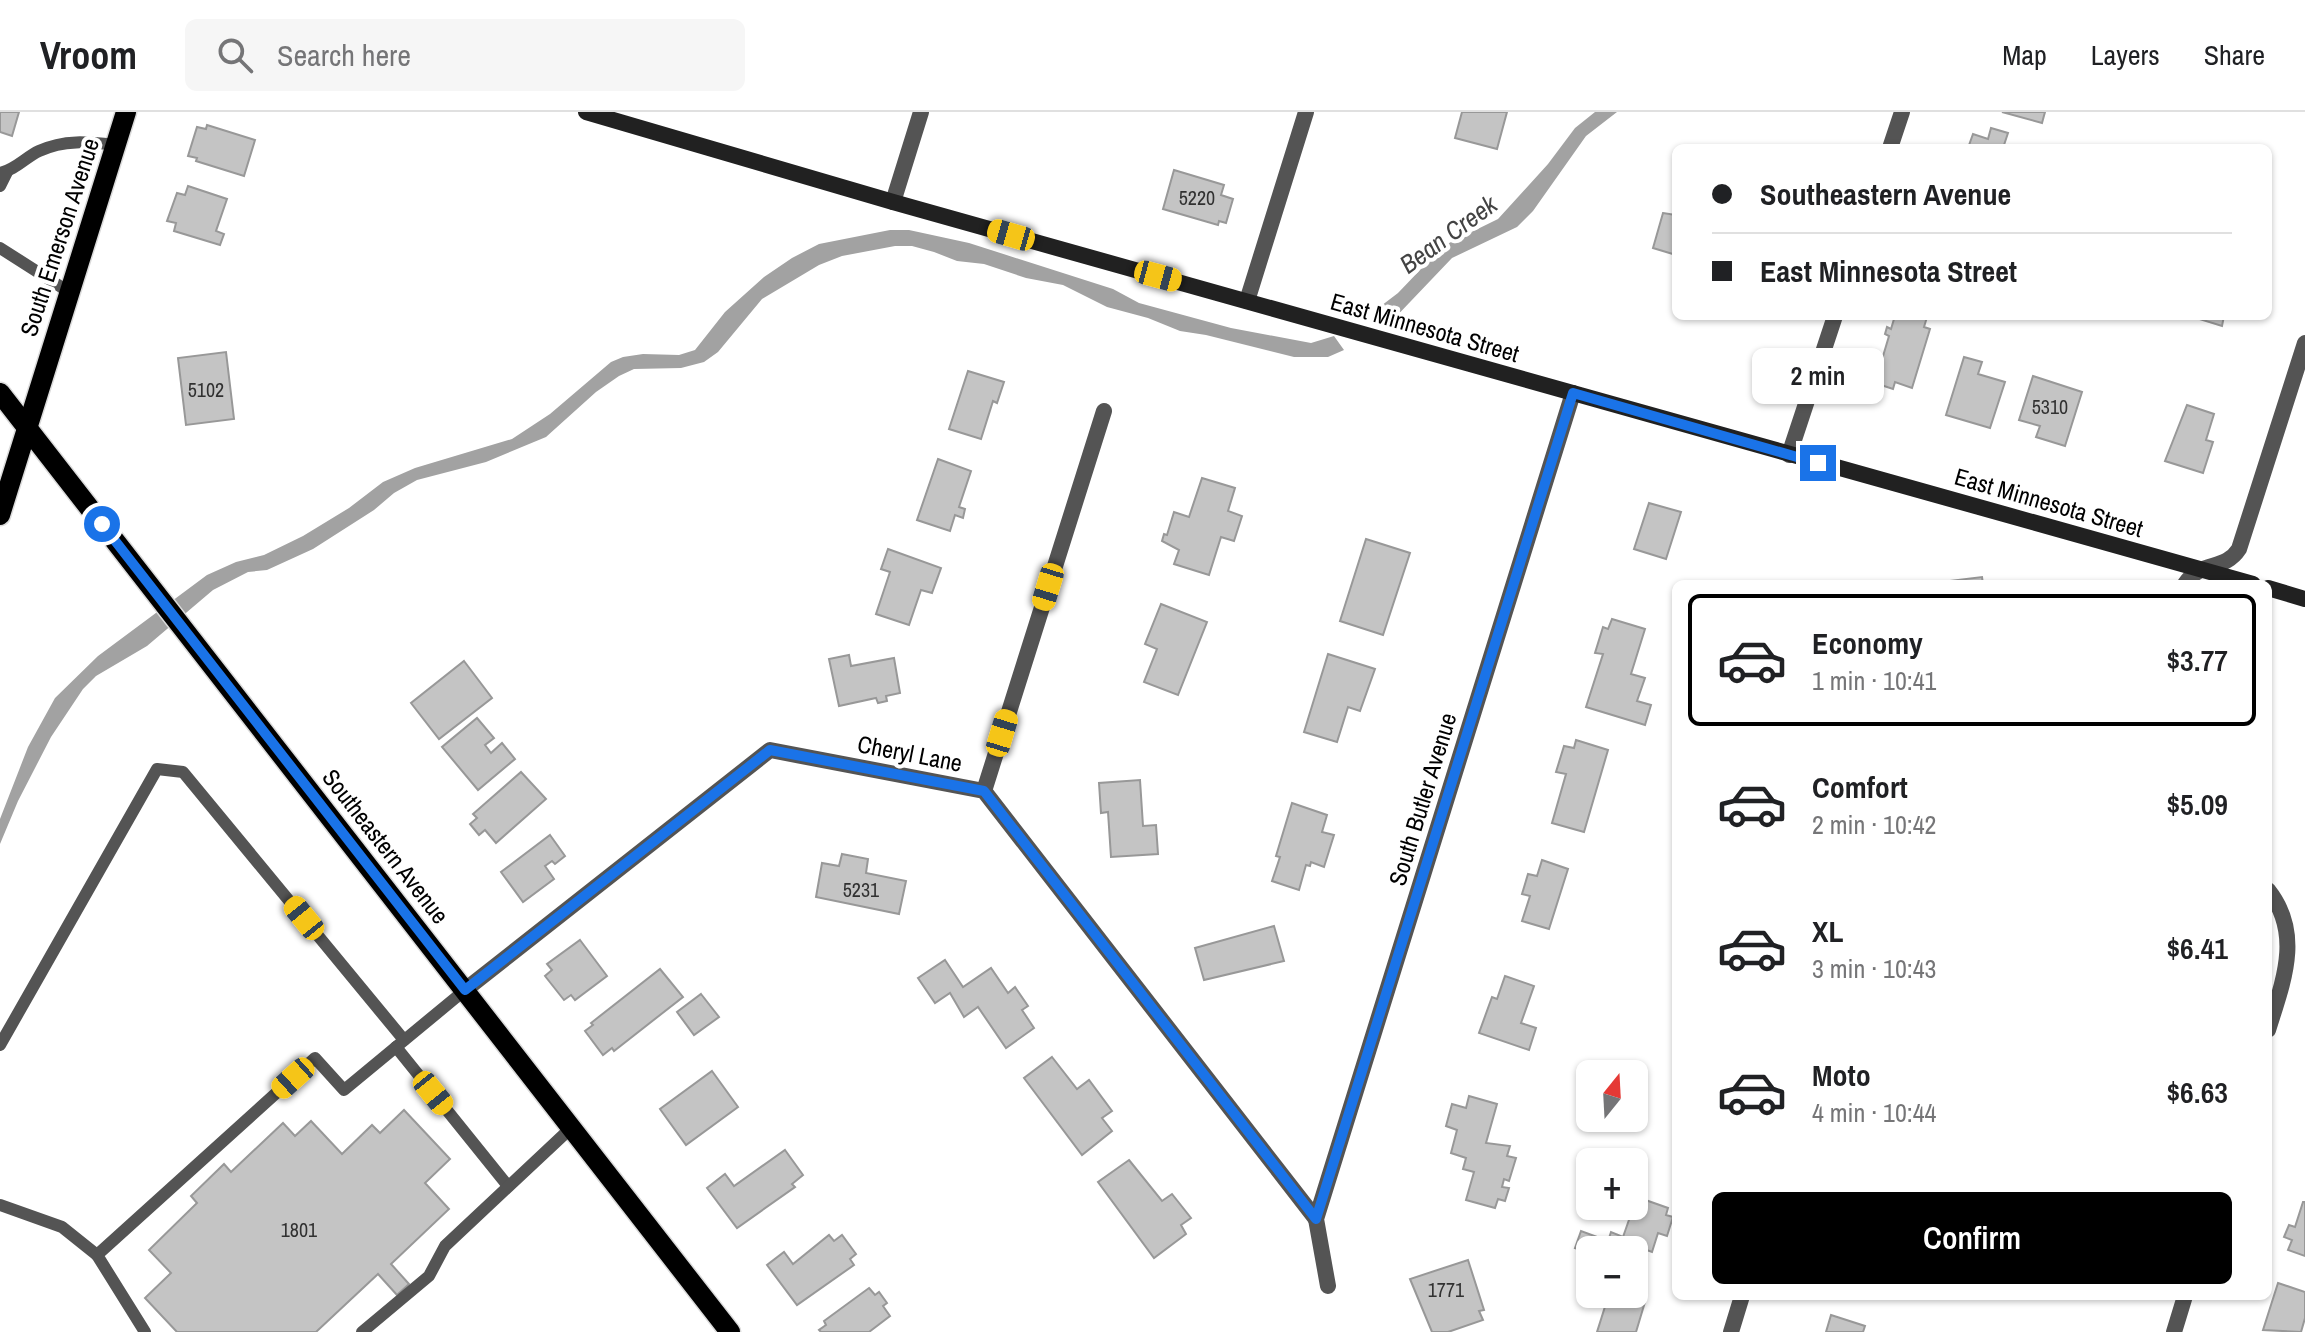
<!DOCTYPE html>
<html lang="en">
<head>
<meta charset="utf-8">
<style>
	:root { --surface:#fff; --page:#f6f6f6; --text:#202124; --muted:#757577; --line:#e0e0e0; --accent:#000 }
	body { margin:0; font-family:"Archivo Narrow",sans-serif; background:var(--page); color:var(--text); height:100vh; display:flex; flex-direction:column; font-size:30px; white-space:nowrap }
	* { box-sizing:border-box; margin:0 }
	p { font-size:26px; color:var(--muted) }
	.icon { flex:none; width:44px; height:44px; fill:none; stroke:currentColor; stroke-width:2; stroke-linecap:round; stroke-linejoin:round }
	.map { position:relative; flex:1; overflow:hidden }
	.details { position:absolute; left:1672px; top:468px; width:600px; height:720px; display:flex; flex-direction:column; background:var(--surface); border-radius:12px; box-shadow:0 2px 6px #0004 }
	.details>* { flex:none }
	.top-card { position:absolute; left:1672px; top:32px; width:600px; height:176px; border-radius:12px; box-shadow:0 2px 6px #0004; display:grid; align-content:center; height:176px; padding:0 40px; background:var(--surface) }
	.needle { width:52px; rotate:18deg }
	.tools { position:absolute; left:1576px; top:948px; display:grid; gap:16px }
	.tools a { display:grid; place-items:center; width:72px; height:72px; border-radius:12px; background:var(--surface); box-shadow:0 2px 6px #0004; font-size:40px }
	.end { position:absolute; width:36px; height:36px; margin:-18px; border:10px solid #1a73e8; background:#fff; box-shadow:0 0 0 4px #fff }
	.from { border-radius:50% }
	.bubble { position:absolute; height:56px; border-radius:12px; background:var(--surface); box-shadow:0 2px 6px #0004; font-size:26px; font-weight:600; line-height:56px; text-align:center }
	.car { position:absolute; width:24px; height:48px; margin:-24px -12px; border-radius:10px; box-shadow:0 0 6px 2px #0007; background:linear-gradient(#f5c518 24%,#345 0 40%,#f5c518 0 76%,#345 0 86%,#f5c518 0) }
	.top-card b { display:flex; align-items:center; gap:28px; height:76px; font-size:30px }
	.top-card b+b { border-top:2px solid var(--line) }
	.top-card i { width:20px; height:20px; background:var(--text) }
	ul { padding:14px 0 0; list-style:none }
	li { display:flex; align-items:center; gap:24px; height:132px; margin:0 16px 12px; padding:0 24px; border:4px solid transparent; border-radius:12px }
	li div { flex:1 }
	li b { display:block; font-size:30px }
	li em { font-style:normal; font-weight:600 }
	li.current { border-color:var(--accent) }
	li>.icon { width:72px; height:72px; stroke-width:1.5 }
	.button { display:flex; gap:16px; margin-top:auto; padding:16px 40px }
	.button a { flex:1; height:92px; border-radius:12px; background:var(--accent); color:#fff; font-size:32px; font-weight:600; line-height:92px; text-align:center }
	header { display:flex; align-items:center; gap:48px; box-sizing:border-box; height:112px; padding:0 40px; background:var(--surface); border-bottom:2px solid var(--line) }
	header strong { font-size:38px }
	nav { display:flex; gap:44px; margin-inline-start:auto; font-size:28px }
	.search { width:560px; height:72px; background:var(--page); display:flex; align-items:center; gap:20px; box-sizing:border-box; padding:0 28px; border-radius:12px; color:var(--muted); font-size:30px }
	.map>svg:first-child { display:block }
</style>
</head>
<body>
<header>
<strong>Vroom</strong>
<div class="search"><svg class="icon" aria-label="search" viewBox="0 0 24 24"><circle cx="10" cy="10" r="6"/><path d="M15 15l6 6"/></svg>Search here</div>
<nav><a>Map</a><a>Layers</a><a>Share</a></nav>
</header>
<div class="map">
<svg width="2305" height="1220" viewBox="0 0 2305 1220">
	<rect width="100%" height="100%" fill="#fff"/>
	<!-- water -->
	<g fill="#a2a2a2">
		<path d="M1595 0H1617L1586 24 1533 99 1517 115 1452 146 1390 211 1373 200 1398 181 1443 134 1498 107 1548 52 1575 16Z"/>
		<path d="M890 118H909L969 131 1113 177 1139 191 1231 216 1311 231 1334 224 1344 238 1328 245H1294L1206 223 1180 219 1148 206 1107 195 1063 173 1026 166 984 152 957 149 934 140 912 134H895L842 144 819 153 762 187 718 240 704 250 681 256 634 257 619 264 596 280 546 325 486 350 417 368 394 381 374 398 313 437 267 458 248 460 213 478 147 534 96 564 83 577 51 625 18 689 0 732V707L28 635 55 586 98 544 207 463 236 450 264 443 303 424 349 396 383 370 415 356 512 327 550 302 611 250 623 245 643 242 679 243 695 238 725 200 764 165 792 146 819 132Z"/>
	</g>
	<!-- building -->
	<g fill="#c4c4c4" stroke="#989898" stroke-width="2">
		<path d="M0 0H19L12 24 0 20Z"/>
		<path d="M1462 0H1507L1497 37 1455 26Z"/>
		<path d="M2002 0H2045L2042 11Z"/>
		<path d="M207 13 255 28 244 64 196 49 197 46 188 44 197 15 206 17Z"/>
		<path d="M1991 16 2008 21 2004 33 2014 36H1968L1973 22 1988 27Z"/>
		<path d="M1174 58 1224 73 1221 83 1233 87 1226 111 1219 109 1218 113 1163 97Z"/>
		<path d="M188 74 227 87 216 119 224 122 220 133 174 119 176 111 167 109 177 81 185 83Z"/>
		<path d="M1663 101 1676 103V143L1653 136Z"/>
		<path d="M1900 204 1927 205 1924 215 1930 217 1912 276 1895 270 1893 277 1875 271 1889 224 1885 222 1887 215 1891 217 1894 207H1899Z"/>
		<path d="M2190 204H2224L2222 214Z"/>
		<path d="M226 240 234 307 186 313 178 246Z"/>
		<path d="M1964 245 1982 250 1978 262 2005 270 1990 316 1946 303Z"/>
		<path d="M968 259 1004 270 997 291 993 289 981 327 949 317Z"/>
		<path d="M2033 264 2082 280 2065 334 2036 325 2040 314 2019 308Z"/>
		<path d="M2187 293 2214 302 2206 328 2213 330 2203 361 2165 349Z"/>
		<path d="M938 347 971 359 959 395 965 397 963 406 955 403 950 419 917 408Z"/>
		<path d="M1202 366 1235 376 1228 399 1242 404 1234 429 1221 425 1209 463 1174 452 1179 438 1162 429 1164 422 1167 423 1174 400 1189 405Z"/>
		<path d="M1649 391 1681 400 1666 447 1634 437Z"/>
		<path d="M1366 427 1410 441 1383 523 1340 509Z"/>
		<path d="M888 437 941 456 932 481 921 478 909 513 876 502 890 460 881 457Z"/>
		<path d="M1982 465 1983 472H1950L1949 469Z"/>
		<path d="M1161 492 1207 510 1178 583 1144 570 1157 537 1145 532Z"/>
		<path d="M1612 507 1645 517 1631 562 1645 566 1637 589 1651 593 1645 613 1586 595 1603 542 1595 541 1603 515 1608 517Z"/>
		<path d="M1328 542 1375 557 1360 599 1348 595 1337 630 1304 620Z"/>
		<path d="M849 543 851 554 894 546 900 581 886 584 887 589 878 591 876 586 839 594 829 547Z"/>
		<path d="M464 549 492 586 439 627 411 591Z"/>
		<path d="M477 606 494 626 485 633 491 641 502 631 515 647 478 678 442 635Z"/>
		<path d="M1576 628 1608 638 1584 720 1552 711 1566 662 1556 660 1564 634 1574 636Z"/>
		<path d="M521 660 546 687 496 731 485 718 479 723 470 712 477 706 473 702Z"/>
		<path d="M1140 668 1143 714 1156 713 1158 742 1111 745 1108 700 1101 701 1099 671Z"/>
		<path d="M1292 691 1327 703 1322 720 1334 723 1324 755 1311 750 1310 754 1306 753 1299 778 1272 769 1280 745 1276 744Z"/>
		<path d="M550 723 565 744 555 752 552 749 545 754 554 767 523 790 501 760Z"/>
		<path d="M842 742 868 747 866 761 906 769 899 802 816 785 822 751 839 754Z"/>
		<path d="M1542 748 1568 757 1549 817 1522 809 1530 784 1522 782 1528 762 1537 764Z"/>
		<path d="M1274 814 1284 849 1204 868 1195 836Z"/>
		<path d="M580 828 607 864 575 888 571 883 564 888 545 864 552 858 547 852Z"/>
		<path d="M945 848 963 875 991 856 1008 881 1015 875 1028 894 1022 898 1034 916 1006 936 978 895 964 905 950 881 935 891 918 866Z"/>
		<path d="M660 857 683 885 614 939 612 936 603 943 585 919 593 913 591 911Z"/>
		<path d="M1505 864 1534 874 1521 911 1536 916 1529 938 1479 921 1492 885 1497 887Z"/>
		<path d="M701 882 719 905 694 923 677 900Z"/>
		<path d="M1052 945 1077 977 1089 968 1112 999 1102 1006 1112 1019 1082 1043 1024 966Z"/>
		<path d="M712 959 738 995 686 1033 660 997Z"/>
		<path d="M1469 984 1497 992 1486 1031 1510 1034 1507 1044 1516 1046 1509 1069 1504 1067 1502 1075 1509 1076 1505 1089 1498 1087 1495 1096 1466 1088 1474 1060 1463 1057 1466 1046 1451 1041 1457 1018 1446 1014 1452 992 1466 996Z"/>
		<path d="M404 998 450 1047 425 1071 449 1097 391 1152 409 1172 397 1183 378 1162 316 1220H177L145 1186 171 1161 149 1138 197 1091 191 1084 224 1052 231 1060 283 1011 295 1024 311 1009 342 1042 372 1013 380 1021Z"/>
		<path d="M785 1038 803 1063 792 1072 795 1075 737 1116 707 1076 725 1062 734 1074Z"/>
		<path d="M1129 1048 1162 1089 1172 1082 1191 1106 1181 1113 1186 1122 1154 1146 1098 1070Z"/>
		<path d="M1637 1085 1668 1096 1666 1103 1673 1105 1667 1124 1658 1121 1652 1140 1644 1137 1637 1157 1634 1156V1138H1590V1141L1575 1136 1581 1119 1608 1129 1611 1120 1623 1125Z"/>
		<path d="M2303 1090H2305V1144L2288 1138 2292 1128 2284 1125 2289 1113 2295 1115Z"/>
		<path d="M829 1123 834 1129 842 1123 856 1142 850 1147 854 1153 797 1193 767 1153 784 1140 793 1152Z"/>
		<path d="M1468 1148 1484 1198 1479 1199 1483 1208 1448 1220H1432L1410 1167Z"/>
		<path d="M2278 1171 2305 1180V1206L2301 1220 2263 1218Z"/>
		<path d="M869 1176 875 1183 879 1180 887 1191 883 1194 890 1204 869 1220H821L819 1218 826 1213 824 1209Z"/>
		<path d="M1609 1182H1619L1645 1190 1636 1220H1597Z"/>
		<path d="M1831 1203 1865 1214 1863 1220H1826Z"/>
	</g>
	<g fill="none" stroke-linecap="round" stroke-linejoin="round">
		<defs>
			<g id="primary">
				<path d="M0 281 730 1220"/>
				<path d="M0 403 126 0"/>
			</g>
		</defs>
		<!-- primary casing -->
		<use href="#primary" stroke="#dbdbdb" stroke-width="23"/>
		<!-- lane -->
		<g stroke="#545454" stroke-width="12">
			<path d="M0 61C15 58 26 45 39 39 65 27 89 30 116 33"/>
			<path d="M0 74 7 60"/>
			<path d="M0 136 69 180"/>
			<path d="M0 933 157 657 183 660 404 928"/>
			<path d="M396 935 508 1074"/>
			<path d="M0 1093 62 1115 97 1143"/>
			<path d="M145 1220 97 1143 315 946 344 978 465 878"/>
			<path d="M362 1220 429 1164 445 1134 572 1015"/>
		</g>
		<!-- street -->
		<g stroke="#545454" stroke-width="16">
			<path d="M1890 36 1902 0"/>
			<path d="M893 90 921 0"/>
			<path d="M1247 189 1306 0"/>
			<path d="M1789 343 1835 204"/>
			<path d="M2185 472C2202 447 2224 460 2239 437L2305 231"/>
			<path d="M984 679 1104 299"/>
			<path d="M2268 778C2303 822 2283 870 2268 918"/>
			<path d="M465 878 770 638 984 679 1316 1107"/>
			<path d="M1328 1174 1316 1107 1573 281"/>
			<path d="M1731 1220 1742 1184"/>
			<path d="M2174 1220 2185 1184"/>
		</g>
		<!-- secondary -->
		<g stroke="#212121" stroke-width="16">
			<path d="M586 0 893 90 2253 472"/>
			<path d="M2268 476 2305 487"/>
		</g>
		<!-- primary -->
		<use href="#primary" stroke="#000" stroke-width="20"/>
	</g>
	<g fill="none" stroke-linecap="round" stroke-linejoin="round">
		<!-- route -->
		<path stroke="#1a73e8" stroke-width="10" d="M102 412 465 878 770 638 984 679 1316 1107 1573 281 1818 351"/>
	</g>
	<g text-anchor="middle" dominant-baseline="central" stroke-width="8" stroke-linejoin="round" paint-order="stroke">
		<!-- number labels -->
		<g font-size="20" fill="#313131">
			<text x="1197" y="85">5220</text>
			<text x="206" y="277">5102</text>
			<text x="2050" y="294">5310</text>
			<text x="861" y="777">5231</text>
			<text x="299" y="1117">1801</text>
			<text x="1446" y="1177">1771</text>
		</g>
		<!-- street labels -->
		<g font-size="24" fill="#000" stroke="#fff">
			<text transform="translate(59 125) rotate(-72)">South Emerson Avenue</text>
			<text transform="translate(1425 215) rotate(16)">East Minnesota Street</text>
			<text transform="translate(2049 390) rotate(16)">East Minnesota Street</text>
			<text transform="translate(910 641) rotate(11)">Cheryl Lane</text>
			<text transform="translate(1422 687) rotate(-73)">South Butler Avenue</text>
			<text transform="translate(386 734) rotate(52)">Southeastern Avenue</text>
		</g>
		<!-- water labels -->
		<g font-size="26" font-style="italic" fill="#434343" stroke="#fff">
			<text transform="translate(1448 122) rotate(-36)">Bean Creek</text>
		</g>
	</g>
</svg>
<div class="tools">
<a><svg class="needle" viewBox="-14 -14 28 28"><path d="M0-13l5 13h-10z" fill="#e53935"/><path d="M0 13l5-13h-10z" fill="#757577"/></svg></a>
<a>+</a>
<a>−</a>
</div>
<i class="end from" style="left:102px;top:412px"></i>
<i class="end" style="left:1818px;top:351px"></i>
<div class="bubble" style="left:1752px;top:236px;width:132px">2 min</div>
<i class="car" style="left:1011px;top:123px;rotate:286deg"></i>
<i class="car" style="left:1158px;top:164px;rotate:105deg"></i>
<i class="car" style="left:1048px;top:475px;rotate:197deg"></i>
<i class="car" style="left:1002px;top:621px;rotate:17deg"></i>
<i class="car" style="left:304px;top:806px;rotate:321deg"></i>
<i class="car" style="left:293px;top:966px;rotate:228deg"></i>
<i class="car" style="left:433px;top:981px;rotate:141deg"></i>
<div class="top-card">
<b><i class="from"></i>Southeastern Avenue</b>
<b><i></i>East Minnesota Street</b>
</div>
<section class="details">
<ul>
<li class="current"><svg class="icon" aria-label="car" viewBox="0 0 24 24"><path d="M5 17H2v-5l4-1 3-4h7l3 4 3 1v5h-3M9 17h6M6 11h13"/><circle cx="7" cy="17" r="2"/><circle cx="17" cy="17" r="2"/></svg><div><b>Economy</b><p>1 min · 10:41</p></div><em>$3.77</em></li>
<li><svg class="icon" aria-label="car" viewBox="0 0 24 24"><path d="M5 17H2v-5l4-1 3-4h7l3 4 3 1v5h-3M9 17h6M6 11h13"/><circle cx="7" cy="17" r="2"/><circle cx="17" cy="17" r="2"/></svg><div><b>Comfort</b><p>2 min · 10:42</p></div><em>$5.09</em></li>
<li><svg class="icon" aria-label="car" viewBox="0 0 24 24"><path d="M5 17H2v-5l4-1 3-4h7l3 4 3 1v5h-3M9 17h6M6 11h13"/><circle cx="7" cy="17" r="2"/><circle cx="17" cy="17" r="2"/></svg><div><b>XL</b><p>3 min · 10:43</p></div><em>$6.41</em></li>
<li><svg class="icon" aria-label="car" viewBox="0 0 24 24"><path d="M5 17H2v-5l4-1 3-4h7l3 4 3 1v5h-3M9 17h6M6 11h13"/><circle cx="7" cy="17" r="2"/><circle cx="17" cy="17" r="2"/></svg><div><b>Moto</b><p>4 min · 10:44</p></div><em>$6.63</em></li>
</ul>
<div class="button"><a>Confirm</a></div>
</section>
</div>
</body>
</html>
